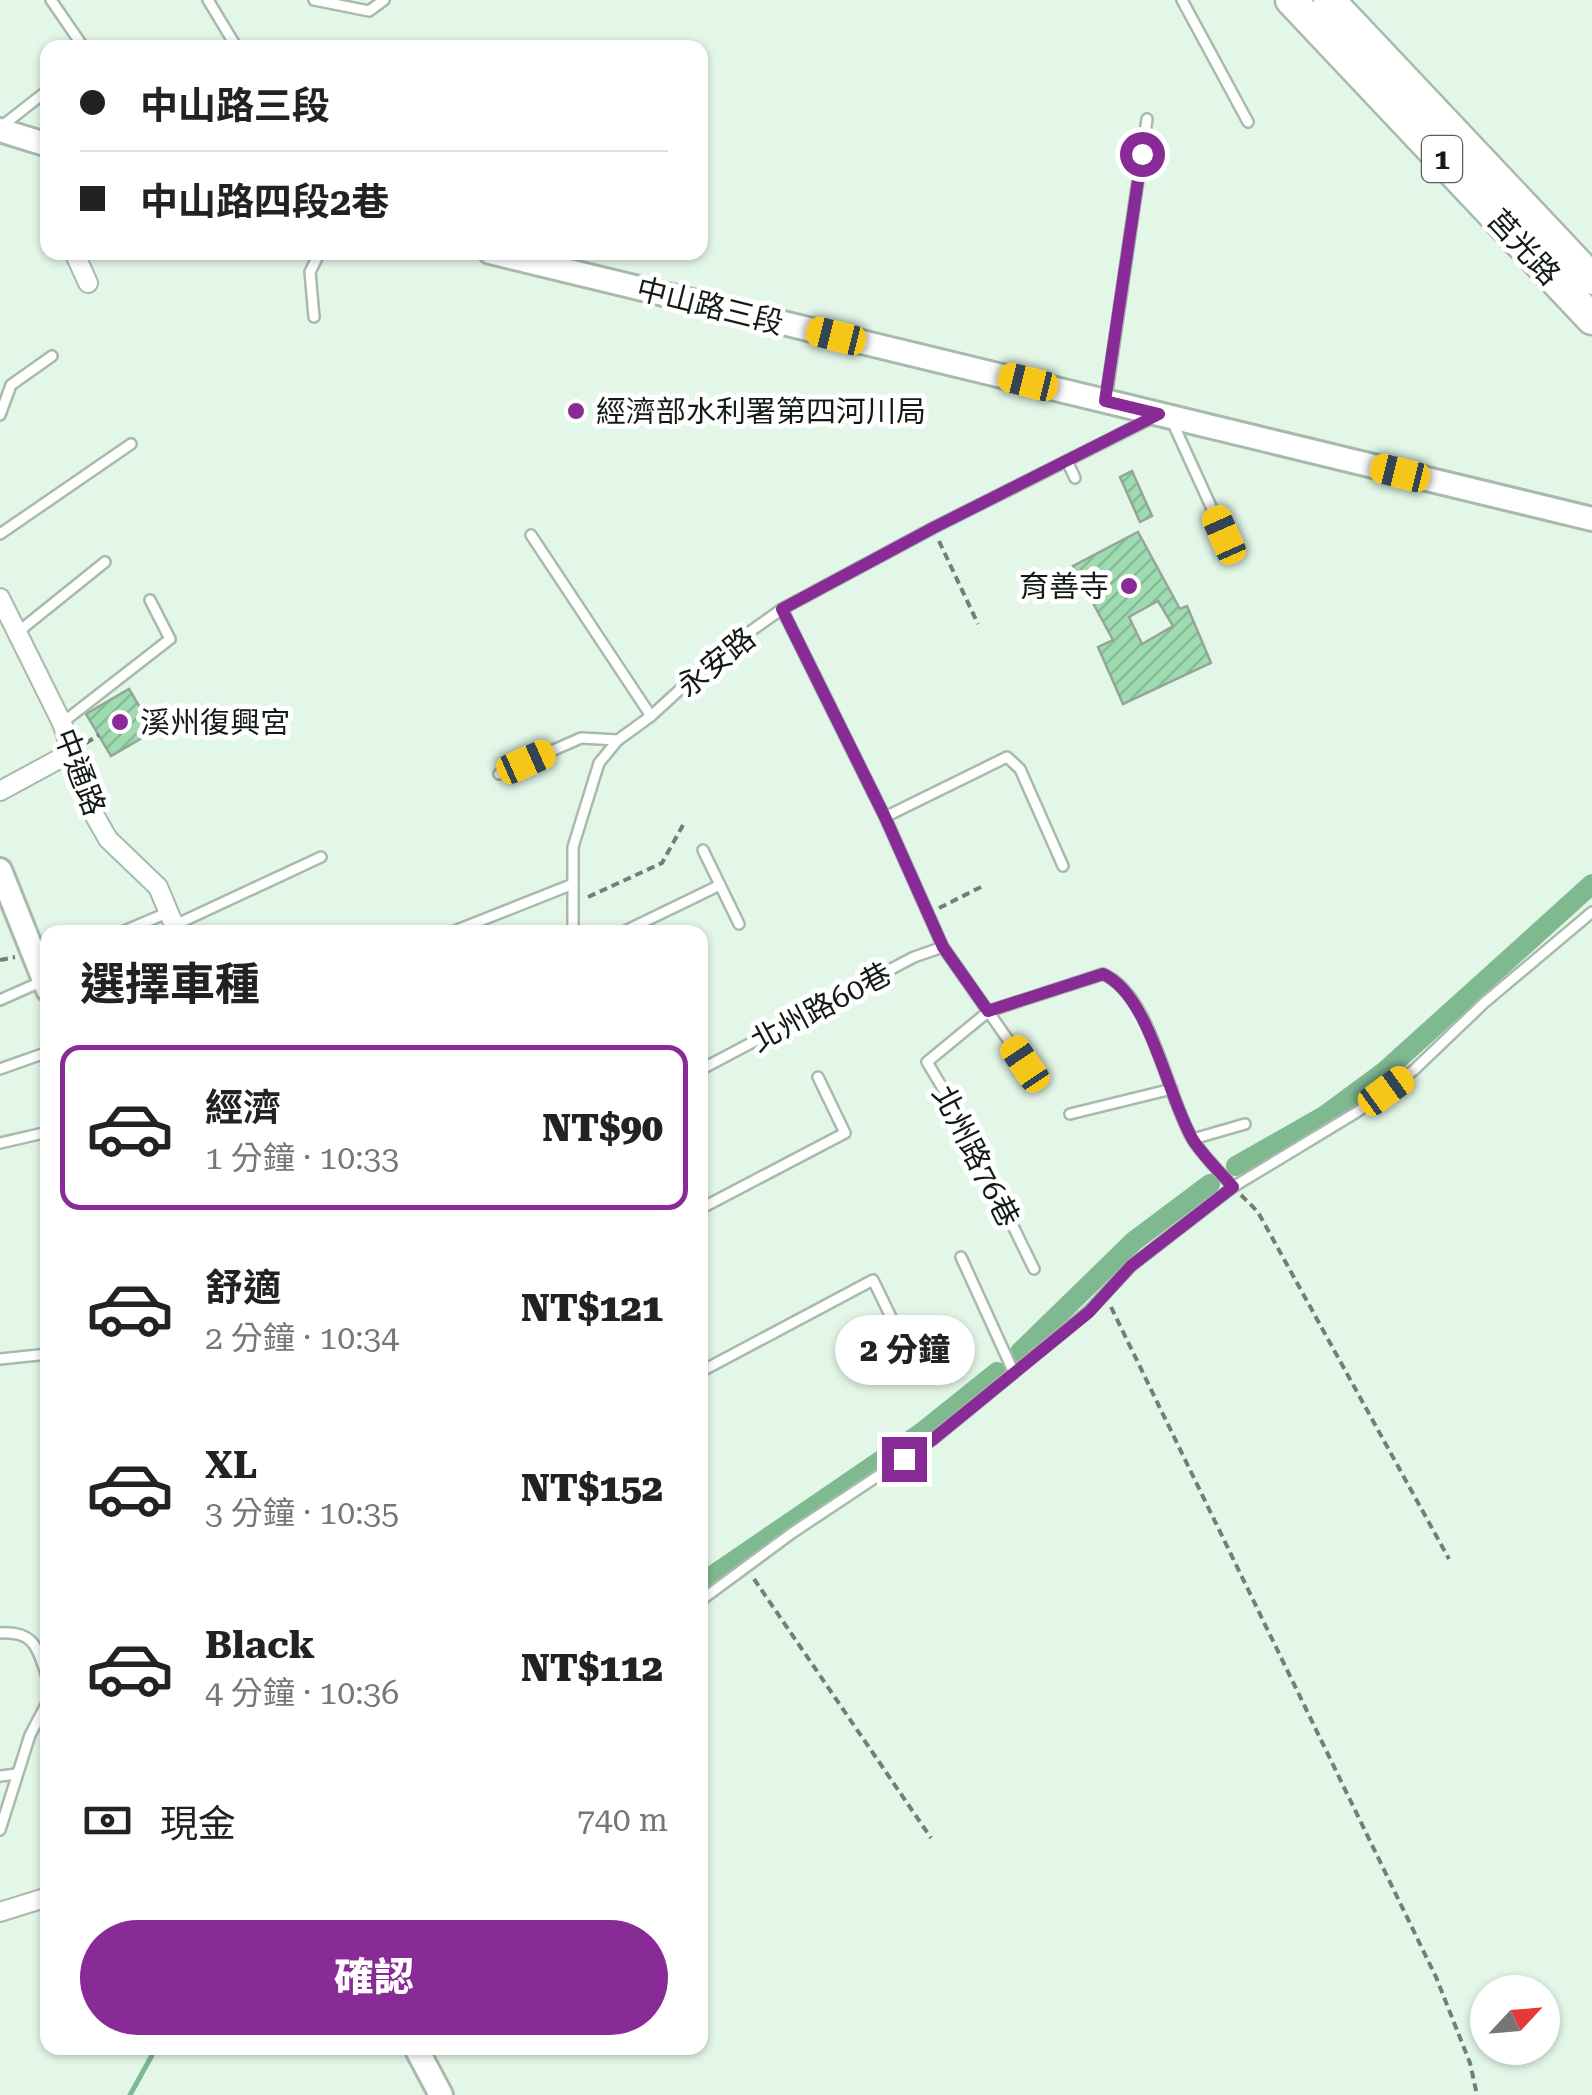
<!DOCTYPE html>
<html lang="zh-TW">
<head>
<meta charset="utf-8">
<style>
	:root { --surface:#fff; --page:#f6f6f6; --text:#222; --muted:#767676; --line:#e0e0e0; --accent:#892b96 }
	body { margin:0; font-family:"Roboto Serif","Noto Sans TC",serif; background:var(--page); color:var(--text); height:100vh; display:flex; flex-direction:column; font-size:38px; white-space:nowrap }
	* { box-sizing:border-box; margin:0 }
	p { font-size:32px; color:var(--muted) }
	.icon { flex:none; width:55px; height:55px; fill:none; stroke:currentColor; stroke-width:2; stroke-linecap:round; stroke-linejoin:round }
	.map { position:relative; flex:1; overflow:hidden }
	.details { position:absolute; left:40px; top:925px; width:668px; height:1130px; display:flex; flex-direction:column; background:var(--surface); border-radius:20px; box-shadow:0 2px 8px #0004 }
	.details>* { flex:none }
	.guide { position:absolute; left:40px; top:40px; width:668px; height:220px; border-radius:20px; box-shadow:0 2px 8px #0004; display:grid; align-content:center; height:220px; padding:0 40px; background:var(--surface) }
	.needle { width:65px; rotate:64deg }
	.tools { position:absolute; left:1470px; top:1975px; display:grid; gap:20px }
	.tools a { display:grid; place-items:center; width:90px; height:90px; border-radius:50%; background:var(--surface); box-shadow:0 2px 8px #0004; font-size:50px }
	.end { position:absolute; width:45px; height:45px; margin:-22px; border:12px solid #892b96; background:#fff; box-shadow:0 0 0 5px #fff }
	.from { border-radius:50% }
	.bubble { position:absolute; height:70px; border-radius:35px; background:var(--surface); box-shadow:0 2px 8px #0004; font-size:32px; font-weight:800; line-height:70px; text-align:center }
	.car { position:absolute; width:30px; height:60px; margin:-30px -15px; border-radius:12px; box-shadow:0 0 8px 2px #0007; background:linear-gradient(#f5c518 24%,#345 0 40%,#f5c518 0 76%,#345 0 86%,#f5c518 0) }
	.guide b { display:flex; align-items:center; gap:35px; height:95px; font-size:38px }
	.guide b+b { border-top:2px solid var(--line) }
	.guide i { width:25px; height:25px; background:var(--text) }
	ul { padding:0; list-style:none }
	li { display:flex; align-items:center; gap:30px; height:165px; margin:0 20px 15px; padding:0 20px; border:5px solid transparent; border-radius:20px }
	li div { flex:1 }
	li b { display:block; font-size:38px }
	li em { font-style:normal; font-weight:800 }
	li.on { border-color:var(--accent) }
	li>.icon { width:90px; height:90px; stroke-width:1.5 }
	h2 { padding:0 40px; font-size:45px; line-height:120px }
	.pay { display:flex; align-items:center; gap:25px; height:110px; padding:0 40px; font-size:38px }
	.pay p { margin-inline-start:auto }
	.action { display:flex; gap:20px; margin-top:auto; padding:20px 40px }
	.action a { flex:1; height:115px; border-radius:60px; background:var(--accent); color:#fff; font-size:40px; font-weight:800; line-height:115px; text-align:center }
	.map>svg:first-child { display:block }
</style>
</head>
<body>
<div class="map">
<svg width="1592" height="2095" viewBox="0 0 1592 2095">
	<defs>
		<pattern id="building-hatch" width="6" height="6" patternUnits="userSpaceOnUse" patternTransform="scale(2.5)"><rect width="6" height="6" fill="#9edbb0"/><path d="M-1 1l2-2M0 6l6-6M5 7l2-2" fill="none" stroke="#87bb97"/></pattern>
	</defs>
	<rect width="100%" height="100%" fill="#e3f7e8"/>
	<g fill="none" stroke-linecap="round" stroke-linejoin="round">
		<!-- stream -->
		<path stroke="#7eb990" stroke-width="5" d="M130 2095 156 2048"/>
		<!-- canal -->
		<g stroke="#7eb990" stroke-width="20">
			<path d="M1236 1166 1324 1116 1385 1071 1592 884"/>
			<path d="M1020 1352 1134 1241 1210 1184"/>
			<path d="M700 1584 921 1433 997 1372"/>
		</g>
	</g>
	<!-- building -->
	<g fill="url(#building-hatch)" stroke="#94a698" stroke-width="2.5" fill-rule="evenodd">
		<path d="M1132 471 1152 516 1140 522 1120 477Z"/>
		<path d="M1138 532 1180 609 1187 606 1211 663 1123 704 1098 647 1113 640 1073 566ZM1158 601 1173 626 1142 644 1129 617Z"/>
		<path d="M129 689 154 731 111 756 86 714Z"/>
	</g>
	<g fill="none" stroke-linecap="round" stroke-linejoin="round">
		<defs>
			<g id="service">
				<path d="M51 0 84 48"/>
				<path d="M208 0 237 48"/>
				<path d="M314 0 369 11 384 0"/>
				<path d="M1182 0 1248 122"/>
				<path d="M2 126 48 90"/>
				<path d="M314 317 310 272 320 252"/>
				<path d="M1106 399 1147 119"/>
				<path d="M0 415 11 385 52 356"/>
				<path d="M1171 419 1224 535"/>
				<path d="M1067 461 1075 478"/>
				<path d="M0 534 131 444"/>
				<path d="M531 535 651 716"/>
				<path d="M782 609 885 817 943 947 1025 1064"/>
				<path d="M18 632 105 562"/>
				<path d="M62 723 170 639 150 600"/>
				<path d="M499 774 581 738 618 740"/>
				<path d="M885 817 1007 757 1020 769 1063 866"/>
				<path d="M703 850 720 885"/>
				<path d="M175 925 321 857"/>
				<path d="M122 932 169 912"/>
				<path d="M452 932 573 884"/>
				<path d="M573 932V847L599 763 618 740 651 716 720 653 782 609 933 528 1152 418"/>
				<path d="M623 932 720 885 739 924"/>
				<path d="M0 1000 43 981"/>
				<path d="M0 1069 48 1052"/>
				<path d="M700 1070 914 957 943 947"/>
				<path d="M1070 1114 1172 1089"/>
				<path d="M1193 1139 1245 1124"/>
				<path d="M0 1143 48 1132"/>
				<path d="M700 1209 845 1133 818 1077"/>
				<path d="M961 1257 1014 1373"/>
				<path d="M1034 1269 957 1112 927 1062 989 1011 1103 974C1152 995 1166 1095 1193 1140 1204 1157 1220 1172 1233 1187"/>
				<path d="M0 1359 48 1354"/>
				<path d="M700 1372 873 1280 906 1348"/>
				<path d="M700 1601 792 1533 932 1440 1089 1311 1131 1266 1233 1187 1357 1112 1414 1070 1484 1003 1592 912"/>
				<path d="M0 1633C37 1631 37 1650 48 1679"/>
				<path d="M0 1776 17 1774"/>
				<path d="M0 1830 30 1735 48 1701"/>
			</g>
			<g id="minor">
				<path d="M74 252 88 283"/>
				<path d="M0 598 62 723 92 811 108 839 158 887 177 932"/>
				<path d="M0 791 72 752"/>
				<path d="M0 1912 48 1897"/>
			</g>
			<g id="tertiary">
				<path d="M0 130 48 145"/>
				<path d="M490 252 1592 519"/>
				<path d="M0 870 48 990"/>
				<path d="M416 2048 441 2095"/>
			</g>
			<g id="primary">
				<path d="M1291 0 1592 319"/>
				<path d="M1329 0 1592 279"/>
			</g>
		</defs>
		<!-- service casing -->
		<use href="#service" stroke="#a7baac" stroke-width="14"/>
		<!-- minor casing -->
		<use href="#minor" stroke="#a7baac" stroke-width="22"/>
		<!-- tertiary casing -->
		<use href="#tertiary" stroke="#a7baac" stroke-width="28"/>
		<!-- primary casing -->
		<use href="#primary" stroke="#a7baac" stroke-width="35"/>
		<!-- path -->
		<g stroke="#727f75" stroke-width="4" stroke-dasharray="8 5" stroke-linecap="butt">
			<path d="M939 541 978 624"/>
			<path d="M86 743 99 735"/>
			<path d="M588 897 662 863 683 825"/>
			<path d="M939 908 983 886"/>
			<path d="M0 960 15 957"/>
			<path d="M1241 1195 1258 1212 1449 1559"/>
			<path d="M1111 1307 1436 1977 1470 2063 1477 2095"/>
			<path d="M754 1579 931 1838"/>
		</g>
		<!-- service -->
		<use href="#service" stroke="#fff" stroke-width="9"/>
		<!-- minor -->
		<use href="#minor" stroke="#fff" stroke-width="18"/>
		<!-- tertiary -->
		<use href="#tertiary" stroke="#fff" stroke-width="22"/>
		<!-- primary -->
		<use href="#primary" stroke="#fff" stroke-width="30"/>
	</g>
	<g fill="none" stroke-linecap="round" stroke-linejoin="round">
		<!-- route -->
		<path stroke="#892b96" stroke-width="12" d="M904 1459 932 1440 1089 1312 1131 1266 1233 1187C1220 1172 1204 1157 1193 1140 1167 1096 1150 995 1103 974L988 1011 943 947 885 817 782 609 933 528 1159 414 1105 401 1142 154"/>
	</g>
	<!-- markers -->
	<g fill="#892b96" stroke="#fff" stroke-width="4">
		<circle cx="576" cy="411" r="10"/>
		<circle cx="1129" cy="586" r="10"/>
		<circle cx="120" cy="722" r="10"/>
	</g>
	<g text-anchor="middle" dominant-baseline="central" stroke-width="10" stroke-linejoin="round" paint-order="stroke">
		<!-- shield labels -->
		<rect fill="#fff" stroke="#5a5f5c" stroke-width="2.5" x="1422" y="136" width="40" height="46" rx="8"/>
		<g font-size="28" font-weight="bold" fill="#141b16">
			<text x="1442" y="159">1</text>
		</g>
		<!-- street labels -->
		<g font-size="30" fill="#141b16" stroke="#fff">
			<text transform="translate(1524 247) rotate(47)">莒光路</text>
			<text transform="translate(710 306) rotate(14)">中山路三段</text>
			<text transform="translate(716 662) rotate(-39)">永安路</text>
			<text transform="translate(80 772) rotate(69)">中通路</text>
			<text transform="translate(821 1007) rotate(-28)">北州路60巷</text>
			<text transform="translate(976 1156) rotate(63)">北州路76巷</text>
		</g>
		<!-- poi labels -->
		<g font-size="30" fill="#141b16" stroke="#fff" text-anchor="start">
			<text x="596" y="411">經濟部水利署第四河川局</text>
			<text x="1109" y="586" text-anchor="end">育善寺</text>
			<text x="140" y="722">溪州復興宮</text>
		</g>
	</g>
</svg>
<div class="tools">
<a><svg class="needle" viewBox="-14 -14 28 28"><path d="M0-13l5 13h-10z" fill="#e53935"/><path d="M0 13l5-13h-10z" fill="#767676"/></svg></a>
</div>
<i class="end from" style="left:1142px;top:154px"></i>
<i class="end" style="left:904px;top:1459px"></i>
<div class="bubble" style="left:835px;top:1315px;width:140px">2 分鐘</div>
<i class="car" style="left:836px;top:336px;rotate:284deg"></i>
<i class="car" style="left:1028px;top:382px;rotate:284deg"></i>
<i class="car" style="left:1400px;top:473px;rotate:284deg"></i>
<i class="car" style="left:1224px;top:535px;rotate:336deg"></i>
<i class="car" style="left:526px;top:762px;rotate:66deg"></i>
<i class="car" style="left:1025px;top:1064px;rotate:326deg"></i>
<i class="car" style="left:1386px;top:1091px;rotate:54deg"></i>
<div class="guide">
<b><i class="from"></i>中山路三段</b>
<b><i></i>中山路四段2巷</b>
</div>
<section class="details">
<h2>選擇車種</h2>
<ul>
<li class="on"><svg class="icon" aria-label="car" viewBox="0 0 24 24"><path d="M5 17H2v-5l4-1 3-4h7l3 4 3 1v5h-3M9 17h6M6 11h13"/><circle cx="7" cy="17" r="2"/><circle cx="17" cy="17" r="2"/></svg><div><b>經濟</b><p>1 分鐘 · 10:33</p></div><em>NT$90</em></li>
<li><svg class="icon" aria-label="car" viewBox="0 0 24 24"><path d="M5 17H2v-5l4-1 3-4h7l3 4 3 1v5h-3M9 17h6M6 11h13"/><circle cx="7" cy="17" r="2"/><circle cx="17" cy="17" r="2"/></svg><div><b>舒適</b><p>2 分鐘 · 10:34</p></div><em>NT$121</em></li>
<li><svg class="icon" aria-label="car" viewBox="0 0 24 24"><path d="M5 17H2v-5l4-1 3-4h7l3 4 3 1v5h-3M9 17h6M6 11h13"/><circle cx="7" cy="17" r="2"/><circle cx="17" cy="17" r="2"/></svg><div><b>XL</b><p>3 分鐘 · 10:35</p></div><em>NT$152</em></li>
<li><svg class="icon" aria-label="car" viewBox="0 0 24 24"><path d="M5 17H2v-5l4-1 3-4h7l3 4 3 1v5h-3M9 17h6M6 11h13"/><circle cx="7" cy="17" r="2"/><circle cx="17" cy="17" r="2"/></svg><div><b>Black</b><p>4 分鐘 · 10:36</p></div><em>NT$112</em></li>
</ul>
<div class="pay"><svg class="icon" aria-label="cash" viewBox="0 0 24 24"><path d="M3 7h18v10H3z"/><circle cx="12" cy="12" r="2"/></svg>現金<p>740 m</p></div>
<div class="action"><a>確認</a></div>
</section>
</div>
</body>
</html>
